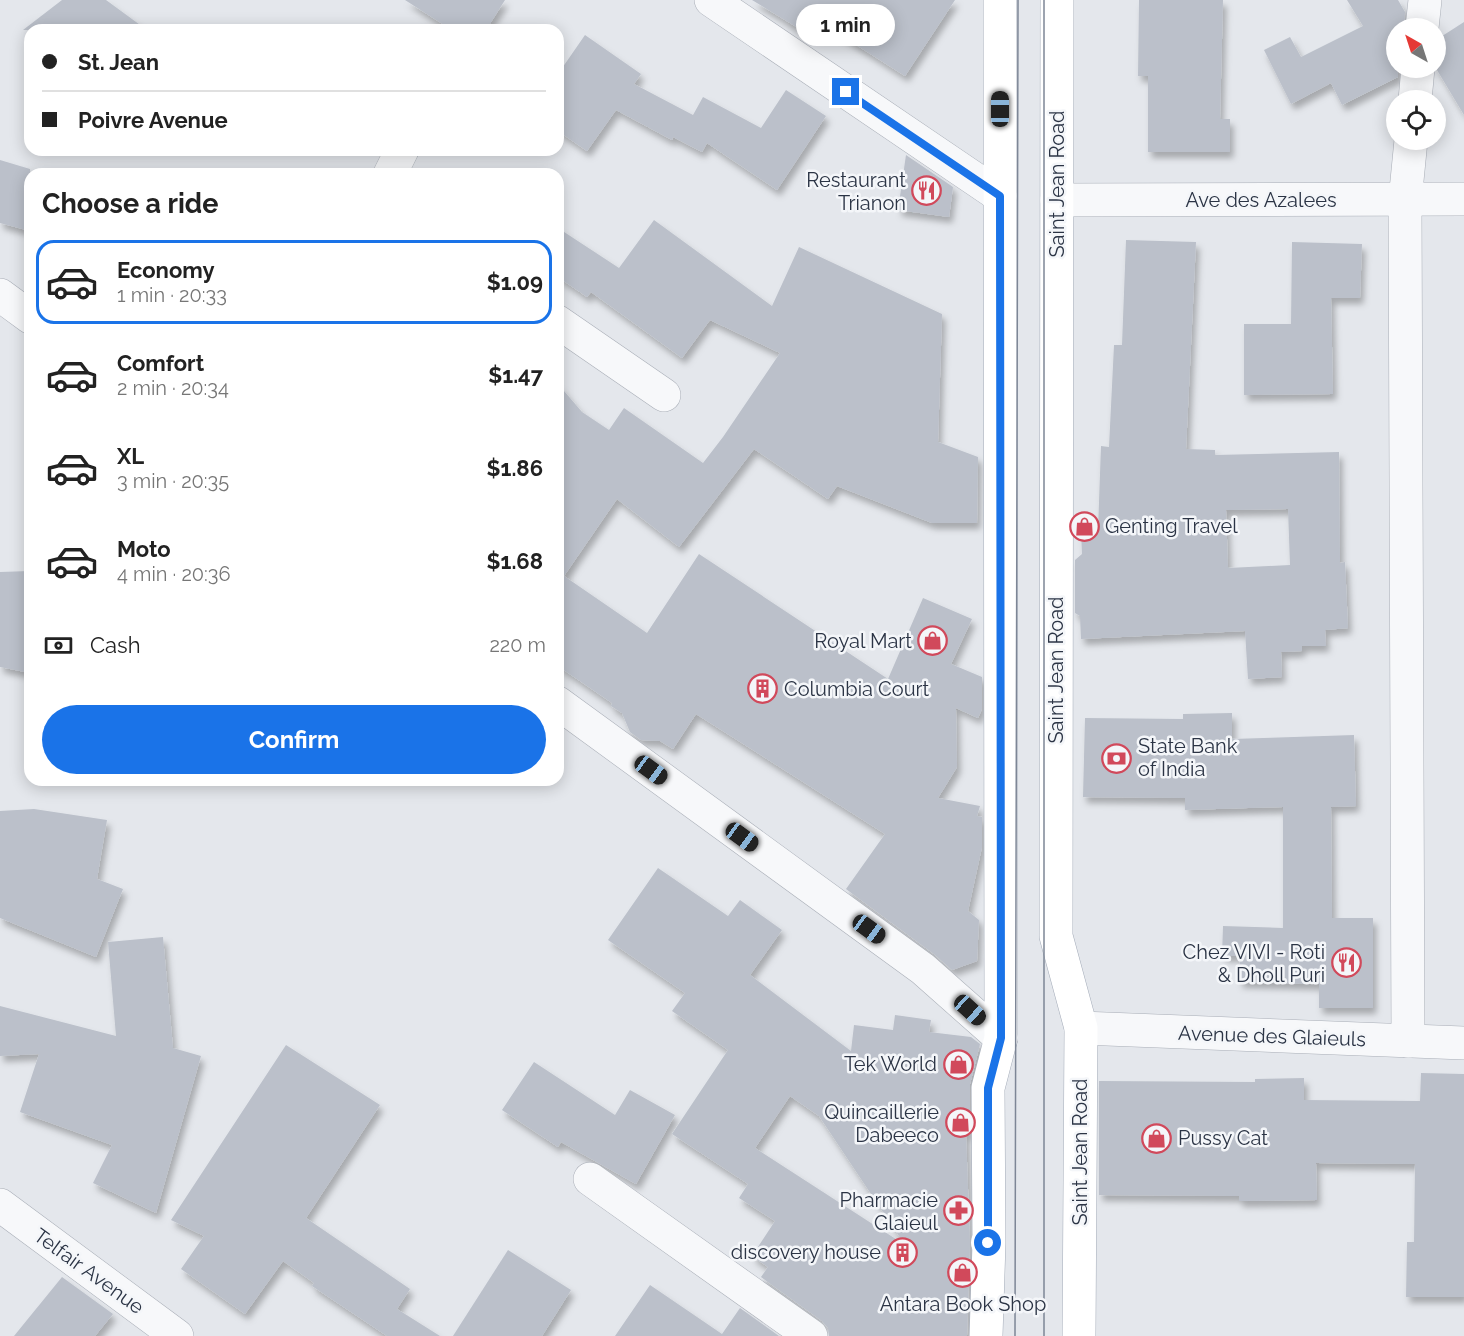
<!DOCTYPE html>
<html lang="en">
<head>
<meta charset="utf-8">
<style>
	:root { --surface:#fff; --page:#f2f2f2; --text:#222; --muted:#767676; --line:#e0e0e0; --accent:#1a73e8 }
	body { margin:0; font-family:Raleway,sans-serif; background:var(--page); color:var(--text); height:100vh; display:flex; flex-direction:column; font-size:22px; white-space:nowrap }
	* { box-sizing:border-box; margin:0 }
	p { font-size:20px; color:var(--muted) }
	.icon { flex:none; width:33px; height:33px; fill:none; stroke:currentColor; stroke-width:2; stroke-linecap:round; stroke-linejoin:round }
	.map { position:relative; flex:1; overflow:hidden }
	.sheet { position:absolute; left:24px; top:168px; width:540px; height:618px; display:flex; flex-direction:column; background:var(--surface); border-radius:18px; box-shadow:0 3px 15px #0003 }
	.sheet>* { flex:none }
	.banner { position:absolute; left:24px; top:24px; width:540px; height:132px; border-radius:18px; box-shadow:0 3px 15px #0003; display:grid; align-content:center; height:132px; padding:0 18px; background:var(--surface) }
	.needle { width:39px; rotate:321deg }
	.fabs { position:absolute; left:1386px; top:18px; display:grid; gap:12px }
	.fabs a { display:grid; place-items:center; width:60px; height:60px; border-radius:50%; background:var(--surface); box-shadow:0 3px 15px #0003; font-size:30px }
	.end { position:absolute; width:27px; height:27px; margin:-14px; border:8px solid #1a73e8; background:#fff; box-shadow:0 0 0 3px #fff }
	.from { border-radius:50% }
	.bubble { position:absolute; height:42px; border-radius:21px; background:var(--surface); box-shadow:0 3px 15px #0003; font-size:20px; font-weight:700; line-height:42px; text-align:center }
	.car { position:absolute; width:18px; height:36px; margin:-18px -9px; border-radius:8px; box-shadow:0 0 4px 2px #0007; background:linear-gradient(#222 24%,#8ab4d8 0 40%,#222 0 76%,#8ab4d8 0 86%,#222 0) }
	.banner b { display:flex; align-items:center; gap:21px; height:57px; font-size:22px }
	.banner b+b { border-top:2px solid var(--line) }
	.banner i { width:15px; height:15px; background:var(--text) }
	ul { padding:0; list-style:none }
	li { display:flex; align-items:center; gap:18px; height:84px; margin:0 12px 9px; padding:0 6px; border:3px solid transparent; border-radius:18px }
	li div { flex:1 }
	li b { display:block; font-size:22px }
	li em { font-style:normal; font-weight:700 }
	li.active { border-color:var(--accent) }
	li>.icon { width:54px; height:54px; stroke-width:1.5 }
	h2 { padding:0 18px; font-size:27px; line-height:72px }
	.pay { display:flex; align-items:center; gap:15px; height:66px; padding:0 18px; font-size:22px }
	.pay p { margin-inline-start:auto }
	.cta { display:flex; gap:12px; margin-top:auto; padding:12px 18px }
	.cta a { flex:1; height:69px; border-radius:36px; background:var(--accent); color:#fff; font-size:24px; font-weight:700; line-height:69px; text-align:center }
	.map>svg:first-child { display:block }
</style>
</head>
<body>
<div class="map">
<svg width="1464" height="1336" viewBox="0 0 1464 1336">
	<defs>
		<filter id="shadow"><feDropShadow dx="3.5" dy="6" stdDeviation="3" flood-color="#0004"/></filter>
	</defs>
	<rect width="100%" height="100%" fill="#e4e7ec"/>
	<!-- building -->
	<g fill="#bbc0ca" fill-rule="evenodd" filter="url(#shadow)">
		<path d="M62 0H106L147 30H23Z"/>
		<path d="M405 0H505L486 30H452Z"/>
		<path d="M752 0H955L905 76 817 20 808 34Z"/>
		<path d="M1139 0H1223L1220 119H1230V152H1148V76H1138Z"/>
		<path d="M1347 0H1398L1405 12 1404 28H1396L1398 77 1342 105 1331 83 1291 104 1264 50 1290 37 1301 57 1363 26Z"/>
		<path d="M1464 22V115L1437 70 1436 62V40Z"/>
		<path d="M585 35 641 74 634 84 693 115 703 97 761 128 786 90 826 116 777 190 707 143 702 152 673 137 672 140 616 110 587 151 558 131V74Z"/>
		<path d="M906 155 953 187 949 217 898 210Z"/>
		<path d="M0 160 30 169V231L0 223Z"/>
		<path d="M654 220 772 306 799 247 942 314 938 442 978 457 977 523H932L837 486 828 499 754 449 679 547 617 499 564 576 647 633 699 554 888 679 923 598 972 619 951 664 982 677V709L978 718 956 708 957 767 938 798 980 806 977 816 982 817V847L968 911 979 920 977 961 952 970 934 954 846 889 885 834 696 714 673 749 660 741 641 740 630 732 622 713 611 706 612 703 558 666V384L582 412 609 430 624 408 703 463 723 437 780 353 710 320 682 358 591 292 587 297 558 277V228L619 268Z"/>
		<path d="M1126 240 1196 242 1186 449 1215 450V455L1339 452 1340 563 1345 562 1348 628 1325 630 1326 646H1302V651L1281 652 1282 677 1248 679 1245 631 1081 639 1080 616 1075 613V560L1082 554 1081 531 1098 530 1101 446 1109 447 1114 345H1122ZM1288 509 1290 565 1228 568 1226 510Z"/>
		<path d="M1292 242 1362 244 1360 298H1331L1333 394 1244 395V324H1291Z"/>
		<path d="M30 571V673L0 667V572Z"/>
		<path d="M1232 713V739L1354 735 1356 806 1331 807 1332 918H1373V1008H1319V984L1239 982 1240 956H1222L1223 926 1283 928V807L1185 810V798L1083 797 1085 718 1183 719V714Z"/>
		<path d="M34 809 107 820 97 879 123 889 96 957 0 918V811Z"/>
		<path d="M658 868 728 916 740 900 782 930 750 975 851 1051 854 1025 893 1030 895 1015 931 1020 929 1032 971 1037 980 1044 970 1084V1135L966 1134 970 1243 967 1336H829L828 1328 822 1321 761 1277 768 1267 752 1256 775 1221 739 1198 748 1184 672 1134 728 1050 672 1011 685 993 608 940ZM790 1096 819 1116 905 1245 755 1148Z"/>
		<path d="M163 937 173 1048 201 1056 156 1213 93 1183 112 1145 20 1112 39 1054 0 1056V1006L116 1036 108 942Z"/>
		<path d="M286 1045 380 1105 306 1218 410 1289 397 1309 440 1336H387L312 1286 314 1283 283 1261 245 1314 181 1269 204 1236 171 1220Z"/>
		<path d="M534 1062 615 1115 630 1090 675 1115 636 1184 561 1142 558 1147 502 1110Z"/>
		<path d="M1421 1073 1464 1074V1297H1406L1407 1242H1414L1415 1164 1316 1163 1317 1200 1239 1201V1196L1099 1195V1081L1255 1082V1079L1304 1078V1100L1420 1101Z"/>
		<path d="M508 1250 571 1290 542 1336H453Z"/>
		<path d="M62 1277 113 1314 95 1336H14Z"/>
		<path d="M650 1285 722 1334 740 1308 779 1336H615Z"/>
	</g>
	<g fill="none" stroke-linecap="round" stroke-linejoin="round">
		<defs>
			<g id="minor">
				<path d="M711 0 1000 196"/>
				<path d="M1422 28 1425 0"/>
				<path d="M1415 100 1418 68"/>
				<path d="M390 174 402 150"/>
				<path d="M1057 200 1464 199"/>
				<path d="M0 295 30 317"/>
				<path d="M558 322 664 395"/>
				<path d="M558 703 923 969 1001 1038"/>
				<path d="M1081 1028 1464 1043"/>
				<path d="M1408 1041 1405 201 1411 140"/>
				<path d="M590 1179 811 1336"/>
				<path d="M0 1205 177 1336"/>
			</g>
			<g id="major">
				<path d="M1057 0 1056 936 1081 1028 1079 1336"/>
				<path d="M986 1336 989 1243 988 1088 1001 1038 1000 0"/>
			</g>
		</defs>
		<!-- minor casing -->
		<use href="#minor" stroke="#a9aeb7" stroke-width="34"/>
		<!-- major casing -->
		<use href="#major" stroke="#a3abb8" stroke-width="34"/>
		<!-- minor -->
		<use href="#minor" stroke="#f7f8fa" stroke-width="33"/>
		<!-- major -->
		<use href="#major" stroke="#fff" stroke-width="33"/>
		<!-- tram -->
		<g stroke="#7d8696" stroke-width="1.5">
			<path d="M1044 0V1336"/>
			<path d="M1015 1336 1018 0"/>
		</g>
	</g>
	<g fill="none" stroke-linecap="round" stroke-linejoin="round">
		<!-- route -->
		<path stroke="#1a73e8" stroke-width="8" d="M846 92 1000 196 1001 1038 988 1088V1243"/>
	</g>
	<!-- icons -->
	<defs>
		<symbol id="restaurant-ring" viewBox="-11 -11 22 22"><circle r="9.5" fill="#f4f6f9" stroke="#d1495b" stroke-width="1.5"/><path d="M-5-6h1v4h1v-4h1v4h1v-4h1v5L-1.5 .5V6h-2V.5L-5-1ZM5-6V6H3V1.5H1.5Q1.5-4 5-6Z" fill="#d1495b"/></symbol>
		<symbol id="shop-ring" viewBox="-11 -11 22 22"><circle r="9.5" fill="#f4f6f9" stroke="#d1495b" stroke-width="1.5"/><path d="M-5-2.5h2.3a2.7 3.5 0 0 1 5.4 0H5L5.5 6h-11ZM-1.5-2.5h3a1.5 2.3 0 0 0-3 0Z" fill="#d1495b"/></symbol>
		<symbol id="building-ring" viewBox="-11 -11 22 22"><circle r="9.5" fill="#f4f6f9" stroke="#d1495b" stroke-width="1.5"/><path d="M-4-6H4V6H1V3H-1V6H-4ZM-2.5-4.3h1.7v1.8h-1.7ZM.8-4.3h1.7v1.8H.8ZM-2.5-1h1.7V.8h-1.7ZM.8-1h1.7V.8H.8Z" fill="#d1495b"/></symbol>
		<symbol id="bank-ring" viewBox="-11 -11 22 22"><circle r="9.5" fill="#f4f6f9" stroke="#d1495b" stroke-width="1.5"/><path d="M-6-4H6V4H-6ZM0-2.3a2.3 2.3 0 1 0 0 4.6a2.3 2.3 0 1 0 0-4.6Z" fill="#d1495b"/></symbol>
		<symbol id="pharmacy-ring" viewBox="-11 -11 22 22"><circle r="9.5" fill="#f4f6f9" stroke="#d1495b" stroke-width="1.5"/><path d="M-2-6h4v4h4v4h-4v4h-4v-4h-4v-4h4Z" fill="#d1495b"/></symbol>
	</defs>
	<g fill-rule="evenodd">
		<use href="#restaurant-ring" x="910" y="174" width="33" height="33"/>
		<use href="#shop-ring" x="1068" y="510" width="33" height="33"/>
		<use href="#shop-ring" x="916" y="624" width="33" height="33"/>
		<use href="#building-ring" x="746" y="672" width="33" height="33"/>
		<use href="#bank-ring" x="1100" y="742" width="33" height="33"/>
		<use href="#restaurant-ring" x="1330" y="946" width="33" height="33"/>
		<use href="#shop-ring" x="942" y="1048" width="33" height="33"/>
		<use href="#shop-ring" x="944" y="1106" width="33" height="33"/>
		<use href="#shop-ring" x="1140" y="1122" width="33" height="33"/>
		<use href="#pharmacy-ring" x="942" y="1194" width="33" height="33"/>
		<use href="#building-ring" x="886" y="1236" width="33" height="33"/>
		<use href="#shop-ring" x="946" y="1256" width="33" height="33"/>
	</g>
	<g text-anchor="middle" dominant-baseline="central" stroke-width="5" stroke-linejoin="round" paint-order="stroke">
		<!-- poi labels -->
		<g font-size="20" fill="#2b3445" stroke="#f4f6f9" text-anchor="end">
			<text x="906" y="180">Restaurant<tspan x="906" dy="23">Trianon</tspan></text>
			<text x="1105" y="526" text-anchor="start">Genting Travel</text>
			<text x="912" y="641">Royal Mart</text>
			<text x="784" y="689" text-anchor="start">Columbia Court</text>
			<text x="1138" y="746" text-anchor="start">State Bank<tspan x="1138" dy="23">of India</tspan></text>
			<text x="1325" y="952">Chez VIVI - Roti<tspan x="1325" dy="23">&amp; Dholl Puri</tspan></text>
			<text x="937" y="1064">Tek World</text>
			<text x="939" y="1112">Quincaillerie<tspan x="939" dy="23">Dabeeco</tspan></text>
			<text x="1178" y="1138" text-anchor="start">Pussy Cat</text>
			<text x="938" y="1200">Pharmacie<tspan x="938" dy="23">Glaieul</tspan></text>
			<text x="881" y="1252">discovery house</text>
			<text x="963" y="1304" text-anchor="middle">Antara Book Shop</text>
		</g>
		<!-- street labels -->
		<g font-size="20" fill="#2b3445" stroke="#f4f6f9">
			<text transform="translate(1057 184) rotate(-90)">Saint Jean Road</text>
			<text x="1261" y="200">Ave des Azalees</text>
			<text transform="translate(1056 670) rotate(-90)">Saint Jean Road</text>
			<text transform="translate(1272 1036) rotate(2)">Avenue des Glaieuls</text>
			<text transform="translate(1080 1152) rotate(-90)">Saint Jean Road</text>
			<text transform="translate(89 1271) rotate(36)">Telfair Avenue</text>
		</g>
	</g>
</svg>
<div class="fabs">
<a><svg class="needle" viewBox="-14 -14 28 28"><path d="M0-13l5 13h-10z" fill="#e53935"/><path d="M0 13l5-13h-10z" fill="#767676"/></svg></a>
<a><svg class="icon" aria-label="locate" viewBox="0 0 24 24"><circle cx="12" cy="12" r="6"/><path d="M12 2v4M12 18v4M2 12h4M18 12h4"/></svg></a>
</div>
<i class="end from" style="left:988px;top:1243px"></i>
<i class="end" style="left:846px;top:92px"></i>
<div class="bubble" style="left:796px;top:4px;width:99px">1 min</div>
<i class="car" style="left:1000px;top:109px;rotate:0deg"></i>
<i class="car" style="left:651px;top:770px;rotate:126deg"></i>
<i class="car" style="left:742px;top:837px;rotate:126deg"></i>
<i class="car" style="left:869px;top:929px;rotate:126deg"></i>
<i class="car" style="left:970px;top:1010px;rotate:132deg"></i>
<div class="banner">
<b><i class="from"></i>St. Jean</b>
<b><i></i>Poivre Avenue</b>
</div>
<section class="sheet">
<h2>Choose a ride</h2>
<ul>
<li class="active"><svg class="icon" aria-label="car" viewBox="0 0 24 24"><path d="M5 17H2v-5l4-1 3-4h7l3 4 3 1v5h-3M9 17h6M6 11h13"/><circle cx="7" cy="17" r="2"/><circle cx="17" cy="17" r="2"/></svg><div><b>Economy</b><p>1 min · 20:33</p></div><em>$1.09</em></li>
<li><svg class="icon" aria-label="car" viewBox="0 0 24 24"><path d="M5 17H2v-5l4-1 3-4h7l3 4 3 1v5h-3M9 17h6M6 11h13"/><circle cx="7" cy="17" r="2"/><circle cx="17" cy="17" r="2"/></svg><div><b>Comfort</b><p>2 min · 20:34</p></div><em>$1.47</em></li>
<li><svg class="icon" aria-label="car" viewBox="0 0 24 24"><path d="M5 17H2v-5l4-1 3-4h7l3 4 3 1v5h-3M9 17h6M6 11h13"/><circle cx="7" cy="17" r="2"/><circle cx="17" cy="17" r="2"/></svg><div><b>XL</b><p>3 min · 20:35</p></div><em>$1.86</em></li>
<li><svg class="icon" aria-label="car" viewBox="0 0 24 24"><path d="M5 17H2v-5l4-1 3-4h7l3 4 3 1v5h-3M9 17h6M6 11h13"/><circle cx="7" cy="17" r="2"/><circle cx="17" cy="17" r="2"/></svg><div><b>Moto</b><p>4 min · 20:36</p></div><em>$1.68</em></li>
</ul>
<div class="pay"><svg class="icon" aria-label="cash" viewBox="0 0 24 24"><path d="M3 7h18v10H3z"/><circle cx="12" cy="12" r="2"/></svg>Cash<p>220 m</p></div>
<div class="cta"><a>Confirm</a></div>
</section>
</div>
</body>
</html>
